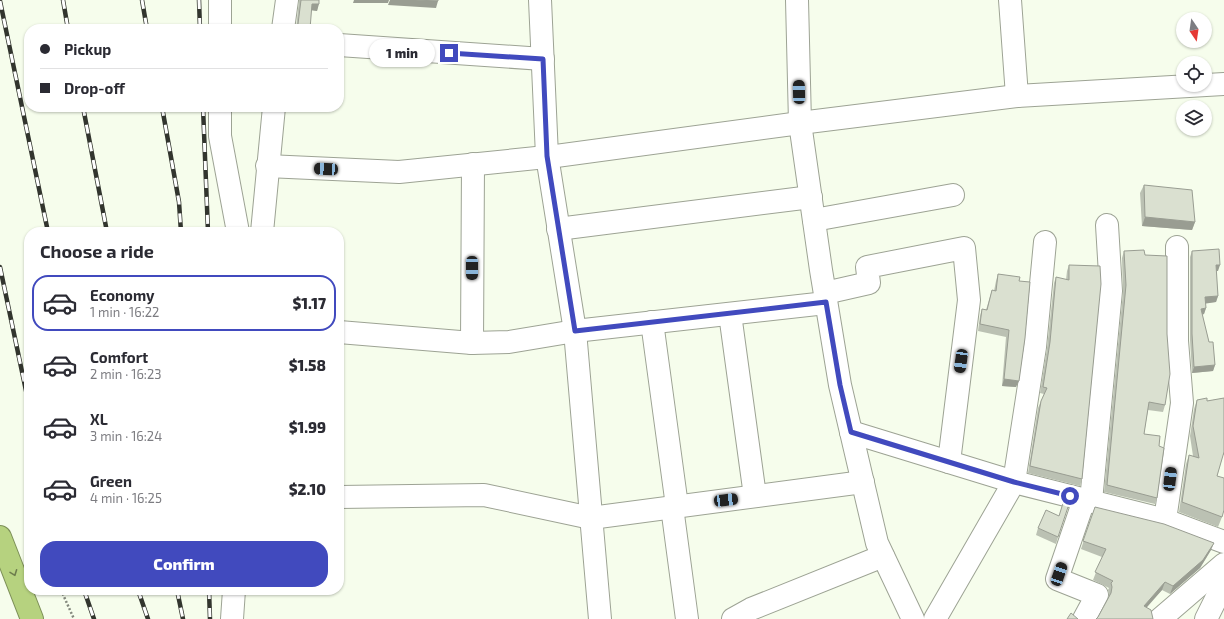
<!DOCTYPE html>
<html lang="en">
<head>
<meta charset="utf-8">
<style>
	:root { --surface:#fff; --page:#f2f2f3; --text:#2b2b33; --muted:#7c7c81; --line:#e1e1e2; --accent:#414abe }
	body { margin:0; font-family:"Exo 2",sans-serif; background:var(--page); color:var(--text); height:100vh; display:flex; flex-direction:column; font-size:15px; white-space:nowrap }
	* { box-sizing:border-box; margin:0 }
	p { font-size:13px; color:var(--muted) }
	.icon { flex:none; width:22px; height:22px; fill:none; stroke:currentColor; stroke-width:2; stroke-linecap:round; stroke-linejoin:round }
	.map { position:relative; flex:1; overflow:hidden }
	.sheet { position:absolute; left:24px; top:227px; width:320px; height:368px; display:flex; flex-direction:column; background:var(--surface); border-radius:16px; box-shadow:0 1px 3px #0004 }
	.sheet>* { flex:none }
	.guide { position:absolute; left:24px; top:24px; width:320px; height:88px; border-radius:16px; box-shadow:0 1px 3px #0004; display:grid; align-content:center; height:88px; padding:0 16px; background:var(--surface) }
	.needle { width:26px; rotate:167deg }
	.buttons { position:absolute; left:1176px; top:12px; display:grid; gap:8px }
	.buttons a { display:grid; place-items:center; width:36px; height:36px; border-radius:50%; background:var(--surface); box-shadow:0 1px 3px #0004; font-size:20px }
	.end { position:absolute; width:18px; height:18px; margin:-9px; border:5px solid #414abe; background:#fff; box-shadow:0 0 0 2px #fff }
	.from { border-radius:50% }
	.bubble { position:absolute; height:28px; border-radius:14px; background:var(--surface); box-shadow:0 1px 3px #0004; font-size:13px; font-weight:800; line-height:28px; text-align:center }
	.car { position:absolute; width:12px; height:24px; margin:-12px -6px; border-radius:5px; box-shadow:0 0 3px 1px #0007; background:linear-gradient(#222 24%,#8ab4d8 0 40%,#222 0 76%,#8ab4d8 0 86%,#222 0) }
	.guide b { display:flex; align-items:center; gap:14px; height:38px; font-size:15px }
	.guide b+b { border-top:1px solid var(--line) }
	.guide i { width:10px; height:10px; background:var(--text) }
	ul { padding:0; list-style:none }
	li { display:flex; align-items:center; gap:12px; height:56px; margin:0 8px 6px; padding:0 8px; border:2px solid transparent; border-radius:16px }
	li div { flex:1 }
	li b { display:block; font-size:15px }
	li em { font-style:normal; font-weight:800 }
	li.selected { border-color:var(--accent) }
	li>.icon { width:36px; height:36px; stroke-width:1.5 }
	h2 { padding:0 16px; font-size:18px; line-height:48px }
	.button { display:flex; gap:8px; margin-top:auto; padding:8px 16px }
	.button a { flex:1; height:46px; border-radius:16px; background:var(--accent); color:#fff; font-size:16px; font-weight:800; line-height:46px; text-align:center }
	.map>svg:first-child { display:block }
</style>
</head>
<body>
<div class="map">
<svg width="1224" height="619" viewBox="0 0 1224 619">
	<rect width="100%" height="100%" fill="#f6fdec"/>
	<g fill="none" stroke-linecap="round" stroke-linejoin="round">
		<defs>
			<g id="minor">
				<path d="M540 0 547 156 575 331 600 619"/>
				<path d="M797 0 800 123 821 270 840 385 877 543 913 619"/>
				<path d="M1010 0 1017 96"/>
				<path d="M220 29V0"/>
				<path d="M283 29 287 0"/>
				<path d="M339 45 543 59"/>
				<path d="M220 107V136L238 232"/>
				<path d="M267 166 399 172 556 156 800 123 1017 96 1224 84"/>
				<path d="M814 220 953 195"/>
				<path d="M558 229 811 197"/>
				<path d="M262 232 274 107"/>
				<path d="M825 293 869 283 867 267 964 248 969 300 949 462"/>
				<path d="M730 314 755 496"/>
				<path d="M652 322 677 506"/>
				<path d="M339 332 472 343 509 342 575 331 826 303"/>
				<path d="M472 343 473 164"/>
				<path d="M851 432 1014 482 1165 520 1224 542"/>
				<path d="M339 497 484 495 591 518 863 482"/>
				<path d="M1091 501 1111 291 1107 225"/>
				<path d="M672 507 687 619"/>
				<path d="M1165 520 1182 403 1177 341V247"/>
				<path d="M232 619 234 590"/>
				<path d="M733 619 751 609 883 556"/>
				<path d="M935 619 1014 482 1035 347 1045 242"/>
				<path d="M1084 619 1097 595 1057 579 1084 500"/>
				<path d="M1160 619 1224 564"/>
				<path d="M1206 619 1224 583"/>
			</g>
			<path id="highway" d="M0 537 32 619"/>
		</defs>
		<!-- minor casing -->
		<use href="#minor" stroke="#9da394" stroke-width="24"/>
		<!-- highway casing -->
		<use href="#highway" stroke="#7d9058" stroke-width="24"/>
		<!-- path -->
		<path stroke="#82877c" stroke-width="2.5" stroke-dasharray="2 2" stroke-linecap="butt" d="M61 590 74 619"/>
		<!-- minor -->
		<use href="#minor" stroke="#fff" stroke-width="22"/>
		<!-- highway -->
		<use href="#highway" stroke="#b6d27f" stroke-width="22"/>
		<defs>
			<g id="rail">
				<path d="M63 0 68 29"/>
				<path d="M142 0 147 29"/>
				<path d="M199 0 200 29"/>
				<path d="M0 1 48 232"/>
				<path d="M83 107 107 232"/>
				<path d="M162 107 179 202 181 232"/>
				<path d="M203 107 208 232"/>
				<path d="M0 267 29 405"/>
				<path d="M84 590 94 619"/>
				<path d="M138 590 148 619"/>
				<path d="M177 590 183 619"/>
				<path d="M209 590 210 619"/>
			</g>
		</defs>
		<!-- rail casing -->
		<use href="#rail" stroke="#32352e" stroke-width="4.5"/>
		<!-- rail -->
		<use href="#rail" stroke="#fff" stroke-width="3" stroke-dasharray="9" stroke-linecap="butt"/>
	</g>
	<!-- wall -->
	<g fill="#bbc1b3">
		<path d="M299 0H319L317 11 311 10 296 29Z"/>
		<path d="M1144 185 1195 222 1192 230 1142 226 1140 193Z"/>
		<path d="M1124 251 1145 255 1165 405 1163 412 1148 410 1144 434 1159 446 1157 498 1155 504 1104 492 1123 292 1122 258Z"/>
		<path d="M1192 251 1218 271H1216L1218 296 1216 302 1205 303 1206 308 1204 314 1202 315 1215 365 1213 371 1192 373 1190 340V257Z"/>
		<path d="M1069 265 1082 479 1080 486 1028 473 1038 408 1044 394 1040 393 1047 348 1054 283 1056 277 1066 280 1067 271Z"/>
		<path d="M998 274 1019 281 1016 387 1002 386 1006 337 978 331 980 316 982 309 986 310 992 290 994 291 996 281Z"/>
		<path d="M1224 398V455H1223L1217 476 1222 517 1218 527 1179 512 1186 464 1189 455 1193 456 1190 436 1194 409 1197 400 1207 401Z"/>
		<path d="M1095 507 1211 550 1200 568 1170 594 1162 590 1146 607 1098 617 1109 595 1108 590 1109 588 1093 580 1102 557 1081 549Z"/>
		<path d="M1038 528 1058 537 1056 544 1036 535Z"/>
	</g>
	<!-- shaded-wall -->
	<g fill="#999d92">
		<path d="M354 0H389L388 3H353Z"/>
		<path d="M390 0H415L438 1 436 8 388 5Z"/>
		<path d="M312 4H319L317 11 310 10Z"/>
		<path d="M1145 217 1195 222 1192 230 1142 226Z"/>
		<path d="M1216 265H1220L1218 271H1213Z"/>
		<path d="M1218 296 1216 302 1203 304 1205 297Z"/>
		<path d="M1206 308 1204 314 1199 315 1201 309Z"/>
		<path d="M1215 365 1213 371 1192 373 1194 367Z"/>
		<path d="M1004 379 1019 381 1016 387 1002 386Z"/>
		<path d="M1214 543 1211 550 1200 568 1170 594 1173 586Z"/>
		<path d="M1165 582 1162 590 1141 614 1144 606Z"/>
	</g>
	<!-- building -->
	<g fill="#dae0d0" stroke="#999d92">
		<path d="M301 0H319V4H312L310 29H296L298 24Z"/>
		<path d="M415 0H438V1Z"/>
		<path d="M1144 185 1192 190 1195 222 1145 217Z"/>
		<path d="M1219 249 1220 265H1216L1218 296 1205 297 1206 308 1201 309 1209 342H1213L1215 365 1194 367 1192 334V251Z"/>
		<path d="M1144 250 1145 255 1167 256V334L1170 374 1165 405 1149 402 1144 434 1160 436 1159 446 1164 448 1157 498 1107 485 1126 285 1124 251Z"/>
		<path d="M1069 265 1100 266 1101 284 1082 479 1030 466 1041 401 1047 388 1043 387 1050 342 1056 277 1069 280Z"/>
		<path d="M998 274 1020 277 1019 281 1030 282 1025 338 1019 381 1004 379 1009 330 980 324 982 309 987 310 992 290 996 291Z"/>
		<path d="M1207 398V401L1224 398V452L1217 476 1224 478V510L1222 517 1182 502 1189 455 1199 458 1193 426 1197 400Z"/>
		<path d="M1064 500 1070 501 1058 537 1038 528 1046 510 1059 516Z"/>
		<path d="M1095 507 1164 524 1214 543 1203 560 1173 586 1165 582 1144 606 1151 610 1153 619H1096L1098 617 1111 593 1112 587 1111 583 1113 581 1095 572 1106 549 1083 541Z"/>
		<path d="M1071 613 1078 619H1067Z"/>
	</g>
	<!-- one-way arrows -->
	<defs><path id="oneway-chevron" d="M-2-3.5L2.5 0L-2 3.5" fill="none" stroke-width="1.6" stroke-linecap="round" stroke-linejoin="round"/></defs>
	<use stroke="#6d7d4d" href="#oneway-chevron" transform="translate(14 573) rotate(69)"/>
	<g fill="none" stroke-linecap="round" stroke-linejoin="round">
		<!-- route -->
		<path stroke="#414abe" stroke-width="5" d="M449 53 543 59 547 156 575 331 826 302 840 385 851 432 1014 482 1070 496"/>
	</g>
</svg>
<div class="buttons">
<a><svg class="needle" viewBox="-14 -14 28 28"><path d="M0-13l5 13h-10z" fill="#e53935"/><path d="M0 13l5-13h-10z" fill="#7c7c81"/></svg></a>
<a><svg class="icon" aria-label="locate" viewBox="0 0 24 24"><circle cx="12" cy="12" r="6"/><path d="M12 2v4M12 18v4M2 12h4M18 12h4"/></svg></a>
<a><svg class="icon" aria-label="layers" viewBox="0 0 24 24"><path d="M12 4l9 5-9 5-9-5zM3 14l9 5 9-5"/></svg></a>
</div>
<i class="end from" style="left:1070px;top:496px"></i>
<i class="end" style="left:449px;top:53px"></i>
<div class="bubble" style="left:369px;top:39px;width:66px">1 min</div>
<i class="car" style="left:799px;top:92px;rotate:359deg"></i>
<i class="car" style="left:326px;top:169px;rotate:273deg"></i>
<i class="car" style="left:472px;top:268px;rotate:180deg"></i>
<i class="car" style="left:961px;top:361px;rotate:188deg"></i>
<i class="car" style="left:1170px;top:479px;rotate:7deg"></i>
<i class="car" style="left:726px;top:500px;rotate:83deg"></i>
<i class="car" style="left:1059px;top:574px;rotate:19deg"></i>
<div class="guide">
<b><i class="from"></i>Pickup</b>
<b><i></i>Drop-off</b>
</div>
<section class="sheet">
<h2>Choose a ride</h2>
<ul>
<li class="selected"><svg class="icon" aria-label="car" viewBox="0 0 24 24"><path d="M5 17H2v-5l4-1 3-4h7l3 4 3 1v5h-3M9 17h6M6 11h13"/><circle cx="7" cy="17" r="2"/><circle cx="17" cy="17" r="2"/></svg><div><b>Economy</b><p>1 min · 16:22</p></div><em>$1.17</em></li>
<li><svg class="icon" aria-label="car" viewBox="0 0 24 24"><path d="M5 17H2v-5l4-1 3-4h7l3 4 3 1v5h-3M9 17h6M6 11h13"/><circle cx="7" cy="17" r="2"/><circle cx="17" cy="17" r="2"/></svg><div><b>Comfort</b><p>2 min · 16:23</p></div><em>$1.58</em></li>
<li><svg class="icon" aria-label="car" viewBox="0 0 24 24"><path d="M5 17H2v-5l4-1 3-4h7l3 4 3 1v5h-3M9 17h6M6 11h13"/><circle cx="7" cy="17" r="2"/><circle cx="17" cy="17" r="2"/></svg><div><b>XL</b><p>3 min · 16:24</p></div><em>$1.99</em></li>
<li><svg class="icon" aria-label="car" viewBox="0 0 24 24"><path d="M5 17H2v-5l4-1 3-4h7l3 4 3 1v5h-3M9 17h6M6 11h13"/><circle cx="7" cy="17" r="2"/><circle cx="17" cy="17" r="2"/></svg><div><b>Green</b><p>4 min · 16:25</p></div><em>$2.10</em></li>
</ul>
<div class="button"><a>Confirm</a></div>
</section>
</div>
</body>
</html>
